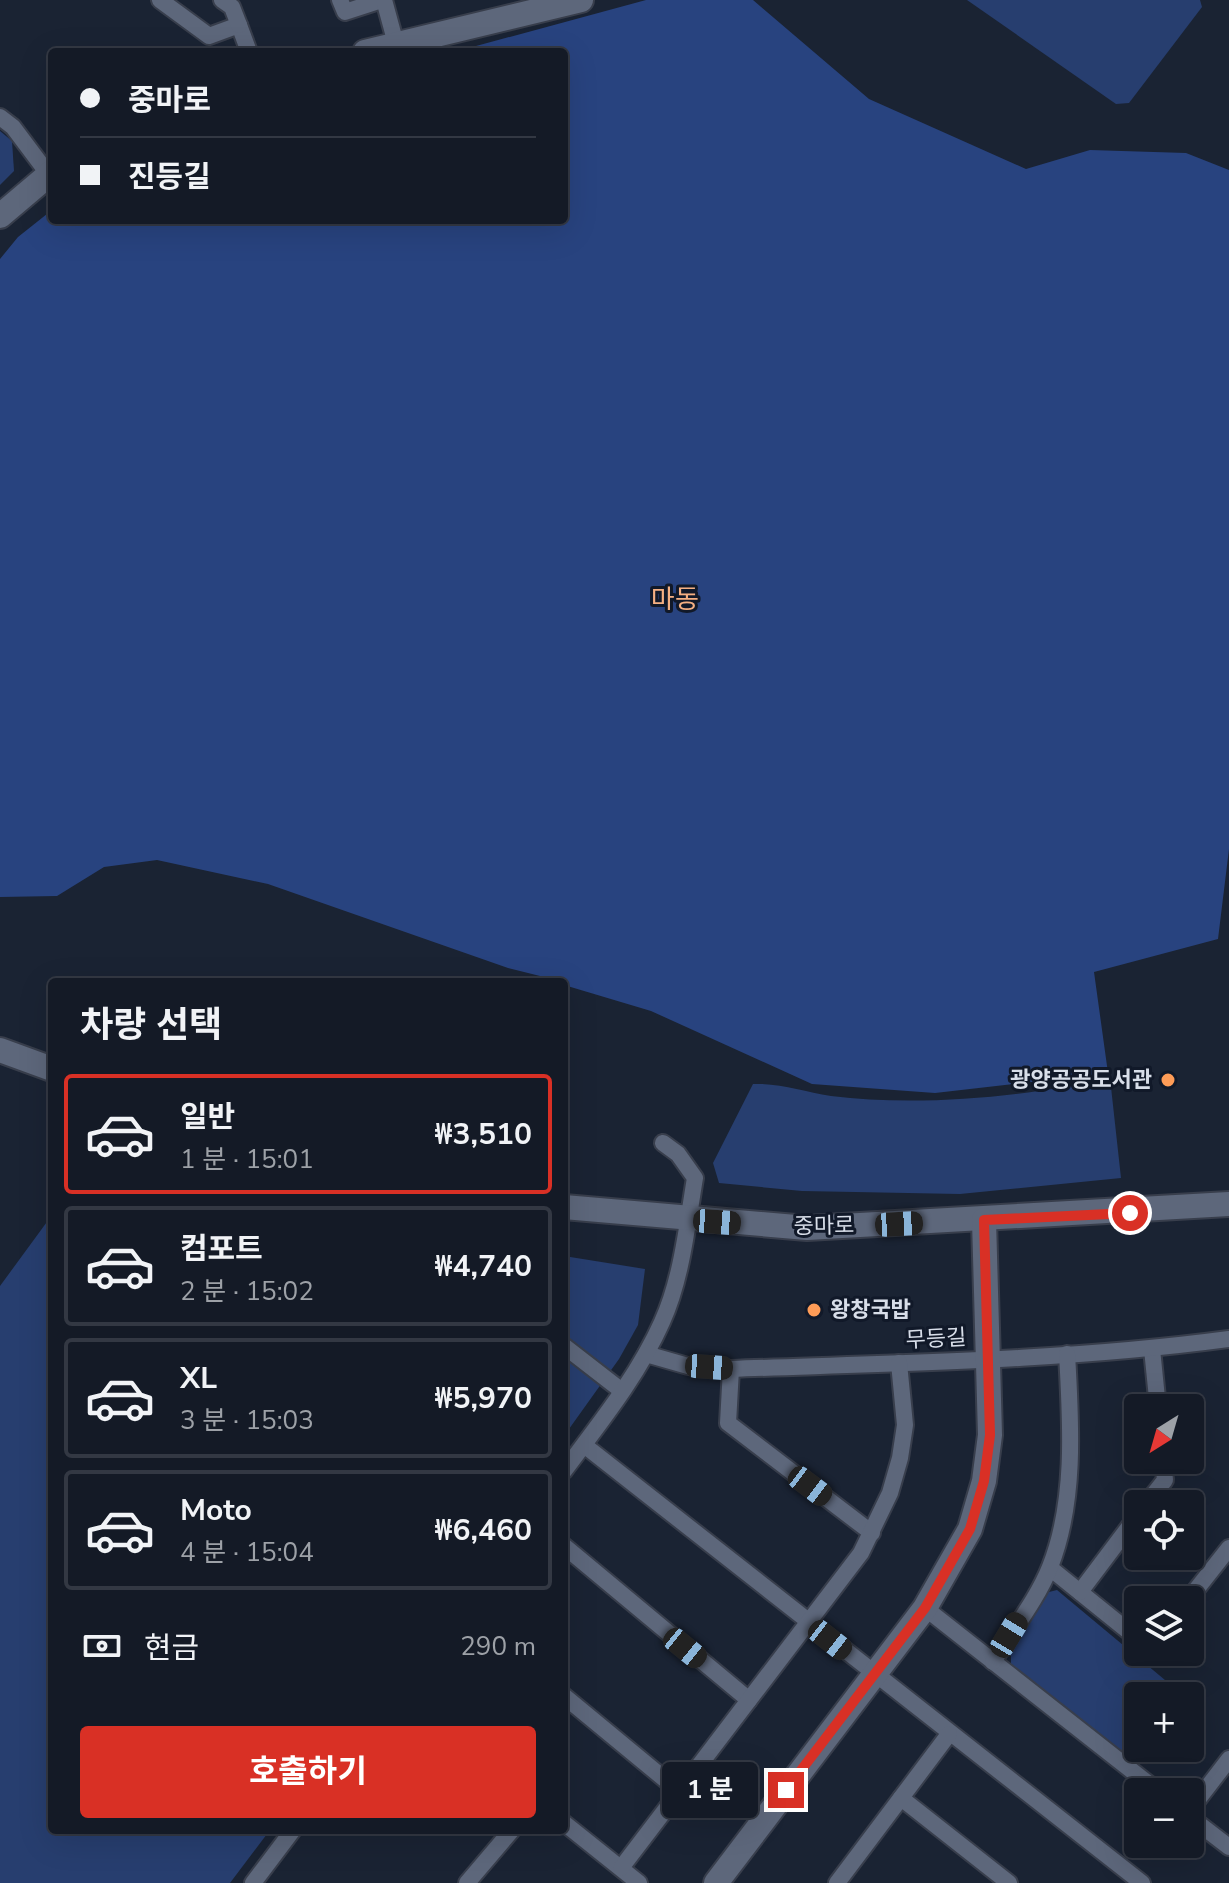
<!DOCTYPE html>
<html lang="ko">
<head>
<meta charset="utf-8">
<style>
	:root { --surface:#141a26; --page:#1d232e; --text:#f1f3f6; --muted:#9da1a7; --line:#333843; --accent:#d93025 }
	body { margin:0; font-family:"Nunito Sans","Noto Sans KR",sans-serif; background:var(--page); color:var(--text); height:100vh; display:flex; flex-direction:column; font-size:30px; white-space:nowrap }
	* { box-sizing:border-box; margin:0 }
	p { font-size:26px; color:var(--muted) }
	.icon { flex:none; width:44px; height:44px; fill:none; stroke:currentColor; stroke-width:2; stroke-linecap:round; stroke-linejoin:round }
	.map { position:relative; flex:1; overflow:hidden }
	.drawer { position:absolute; left:48px; top:978px; width:520px; height:856px; display:flex; flex-direction:column; background:var(--surface); border-radius:8px; box-shadow:0 8px 32px #0002,0 0 0 2px var(--line) }
	.drawer>* { flex:none }
	.top-card { position:absolute; left:48px; top:48px; width:520px; height:176px; border-radius:8px; box-shadow:0 8px 32px #0002,0 0 0 2px var(--line); display:grid; align-content:center; height:176px; padding:0 32px; background:var(--surface) }
	.needle { width:52px; rotate:217deg }
	.tools { position:absolute; left:1124px; top:1394px; display:grid; gap:16px }
	.tools a { display:grid; place-items:center; width:80px; height:80px; border-radius:8px; background:var(--surface); box-shadow:0 8px 32px #0002,0 0 0 2px var(--line); font-size:40px }
	.end { position:absolute; width:36px; height:36px; margin:-18px; border:10px solid #d93025; background:#fff; box-shadow:0 0 0 4px #fff }
	.from { border-radius:50% }
	.bubble { position:absolute; height:56px; border-radius:8px; background:var(--surface); box-shadow:0 8px 32px #0002,0 0 0 2px var(--line); font-size:26px; font-weight:700; line-height:56px; text-align:center }
	.car { position:absolute; width:24px; height:48px; margin:-24px -12px; border-radius:10px; box-shadow:0 0 6px 2px #0007; background:linear-gradient(#222 24%,#8ab4d8 0 40%,#222 0 76%,#8ab4d8 0 86%,#222 0) }
	.top-card b { display:flex; align-items:center; gap:28px; height:76px; font-size:30px }
	.top-card b+b { border-top:2px solid var(--line) }
	.top-card i { width:20px; height:20px; background:var(--text) }
	ul { padding:0; list-style:none }
	li { display:flex; align-items:center; gap:24px; height:120px; margin:0 16px 12px; padding:0 16px; border:4px solid var(--line); border-radius:8px }
	li div { flex:1 }
	li b { display:block; font-size:30px }
	li em { font-style:normal; font-weight:700 }
	li.current { border-color:var(--accent) }
	li>.icon { width:72px; height:72px; stroke-width:1.5 }
	h2 { padding:0 32px; font-size:36px; line-height:96px }
	.pay { display:flex; align-items:center; gap:20px; height:88px; padding:0 32px; font-size:30px }
	.pay p { margin-inline-start:auto }
	.button { display:flex; gap:16px; margin-top:auto; padding:16px 32px }
	.button a { flex:1; height:92px; border-radius:8px; background:var(--accent); color:#fff; font-size:32px; font-weight:700; line-height:92px; text-align:center }
	.map>svg:first-child { display:block }
</style>
</head>
<body>
<div class="map">
<svg width="1229" height="1883" viewBox="0 0 1229 1883">
	<rect width="100%" height="100%" fill="#1a2333"/>
	<!-- green -->
	<g fill="#273e6f">
		<path d="M967 0H1200L1202 7 1129 103 1116 104Z"/>
		<path d="M0 131 12 141 14 171 0 185Z"/>
		<path d="M1110 1078 1121 1178 960 1194 802 1191 719 1183 713 1163 753 1084C781 1083 804 1092 831 1096 919 1107 1024 1097 1110 1078Z"/>
		<path d="M52 1215V1830H270L230 1883H0V1286Z"/>
		<path d="M564 1256 645 1269 638 1325 619 1359 564 1436Z"/>
		<path d="M1057 1590 1183 1695 1138 1696V1748H1145L1138 1758 1128 1759 1011 1666V1653L1045 1593Z"/>
	</g>
	<!-- forest -->
	<path fill="#28437f" d="M646 0H753L869 99 1026 169 1090 150 1186 153 1229 170V849L1218 939 1094 972 1108 1073 935 1093 812 1084 651 1011 564 985V982L508 968 268 884 157 860 104 867 57 896 0 897V259L18 237 52 210V220H564V52H454Z"/>
	<g fill="none" stroke-linecap="round" stroke-linejoin="round">
		<defs>
			<g id="street">
				<path d="M160 0 209 36 239 25 249 52"/>
				<path d="M222 0 232 7 239 25"/>
				<path d="M340 0 345 12 382 0"/>
				<path d="M384 0 396 44"/>
				<path d="M0 117 13 127 49 175"/>
				<path d="M564 1346 622 1391"/>
				<path d="M1152 1349 1158 1408"/>
				<path d="M646 1354 688 1366 731 1369C897 1363 1064 1361 1229 1339"/>
				<path d="M731 1369 728 1423 872 1533"/>
				<path d="M584 1445 1142 1883"/>
				<path d="M564 1471C599 1424 638 1376 662 1322 682 1278 687 1225 695 1178L678 1154 663 1143"/>
				<path d="M1146 1504 1165 1480 1163 1460"/>
				<path d="M564 1546 749 1700"/>
				<path d="M1050 1568 1138 1639"/>
				<path d="M1080 1592 1138 1515"/>
				<path d="M1188 1600 1229 1548"/>
				<path d="M925 1608 1159 1792"/>
				<path d="M993 1662C1011 1632 1037 1600 1050 1567 1076 1501 1071 1424 1067 1354"/>
				<path d="M564 1696 679 1791"/>
				<path d="M901 1798 1009 1883"/>
				<path d="M1190 1810 1229 1759"/>
				<path d="M1190 1817 1229 1847"/>
				<path d="M564 1823 639 1883"/>
				<path d="M621 1868 861 1553 890 1493 900 1458 905 1425 899 1363"/>
				<path d="M253 1883 293 1830"/>
				<path d="M467 1883 512 1830"/>
				<path d="M837 1883 949 1734"/>
			</g>
			<g id="secondary">
				<path d="M365 52 581 0"/>
				<path d="M0 216 52 172"/>
				<path d="M0 1050 52 1069"/>
				<path d="M564 1207 807 1228 1229 1204"/>
				<path d="M716 1883 925 1608 970 1529 984 1481 990 1435 984 1220"/>
			</g>
		</defs>
		<!-- street casing -->
		<use href="#street" stroke="#383e4c" stroke-width="20"/>
		<!-- secondary casing -->
		<use href="#secondary" stroke="#383e4c" stroke-width="28"/>
		<!-- street -->
		<use href="#street" stroke="#5d677b" stroke-width="16"/>
		<!-- secondary -->
		<use href="#secondary" stroke="#5d677b" stroke-width="24"/>
	</g>
	<g fill="none" stroke-linecap="round" stroke-linejoin="round">
		<!-- route -->
		<path stroke="#d93025" stroke-width="10" d="M786 1790 925 1608 970 1529 984 1481 990 1435 984 1220 1130 1213"/>
	</g>
	<!-- markers -->
	<g fill="#fe9c57" stroke="#111929" stroke-width="3">
		<circle cx="1168" cy="1080" r="8"/>
		<circle cx="814" cy="1310" r="8"/>
	</g>
	<g text-anchor="middle" dominant-baseline="central" stroke-width="6" stroke-linejoin="round" paint-order="stroke">
		<!-- poi labels -->
		<g font-size="22" font-weight="bold" fill="#d8dee9" stroke="#111929" text-anchor="end">
			<text x="1152" y="1080">광양공공도서관</text>
			<text x="830" y="1310" text-anchor="start">왕창국밥</text>
		</g>
		<!-- street labels -->
		<g font-size="22" fill="#d8dee9" stroke="#111929">
			<text transform="translate(824 1226) rotate(-1)">중마로</text>
			<text transform="translate(936 1339) rotate(-3)">무등길</text>
		</g>
		<!-- quarter labels -->
		<g font-size="26" fill="#f5b083" stroke="#111929">
			<text x="675" y="599">마동</text>
		</g>
	</g>
</svg>
<div class="tools">
<a><svg class="needle" viewBox="-14 -14 28 28"><path d="M0-13l5 13h-10z" fill="#e53935"/><path d="M0 13l5-13h-10z" fill="#9da1a7"/></svg></a>
<a><svg class="icon" aria-label="locate" viewBox="0 0 24 24"><circle cx="12" cy="12" r="6"/><path d="M12 2v4M12 18v4M2 12h4M18 12h4"/></svg></a>
<a><svg class="icon" aria-label="layers" viewBox="0 0 24 24"><path d="M12 4l9 5-9 5-9-5zM3 14l9 5 9-5"/></svg></a>
<a>+</a>
<a>−</a>
</div>
<i class="end from" style="left:1130px;top:1213px"></i>
<i class="end" style="left:786px;top:1790px"></i>
<div class="bubble" style="left:662px;top:1762px;width:96px">1 분</div>
<i class="car" style="left:717px;top:1222px;rotate:94deg"></i>
<i class="car" style="left:899px;top:1224px;rotate:87deg"></i>
<i class="car" style="left:709px;top:1367px;rotate:94deg"></i>
<i class="car" style="left:810px;top:1486px;rotate:127deg"></i>
<i class="car" style="left:1009px;top:1635px;rotate:31deg"></i>
<i class="car" style="left:830px;top:1640px;rotate:128deg"></i>
<i class="car" style="left:685px;top:1648px;rotate:129deg"></i>
<div class="top-card">
<b><i class="from"></i>중마로</b>
<b><i></i>진등길</b>
</div>
<section class="drawer">
<h2>차량 선택</h2>
<ul>
<li class="current"><svg class="icon" aria-label="car" viewBox="0 0 24 24"><path d="M5 17H2v-5l4-1 3-4h7l3 4 3 1v5h-3M9 17h6M6 11h13"/><circle cx="7" cy="17" r="2"/><circle cx="17" cy="17" r="2"/></svg><div><b>일반</b><p>1 분 · 15:01</p></div><em>₩3,510</em></li>
<li><svg class="icon" aria-label="car" viewBox="0 0 24 24"><path d="M5 17H2v-5l4-1 3-4h7l3 4 3 1v5h-3M9 17h6M6 11h13"/><circle cx="7" cy="17" r="2"/><circle cx="17" cy="17" r="2"/></svg><div><b>컴포트</b><p>2 분 · 15:02</p></div><em>₩4,740</em></li>
<li><svg class="icon" aria-label="car" viewBox="0 0 24 24"><path d="M5 17H2v-5l4-1 3-4h7l3 4 3 1v5h-3M9 17h6M6 11h13"/><circle cx="7" cy="17" r="2"/><circle cx="17" cy="17" r="2"/></svg><div><b>XL</b><p>3 분 · 15:03</p></div><em>₩5,970</em></li>
<li><svg class="icon" aria-label="car" viewBox="0 0 24 24"><path d="M5 17H2v-5l4-1 3-4h7l3 4 3 1v5h-3M9 17h6M6 11h13"/><circle cx="7" cy="17" r="2"/><circle cx="17" cy="17" r="2"/></svg><div><b>Moto</b><p>4 분 · 15:04</p></div><em>₩6,460</em></li>
</ul>
<div class="pay"><svg class="icon" aria-label="cash" viewBox="0 0 24 24"><path d="M3 7h18v10H3z"/><circle cx="12" cy="12" r="2"/></svg>현금<p>290 m</p></div>
<div class="button"><a>호출하기</a></div>
</section>
</div>
</body>
</html>
